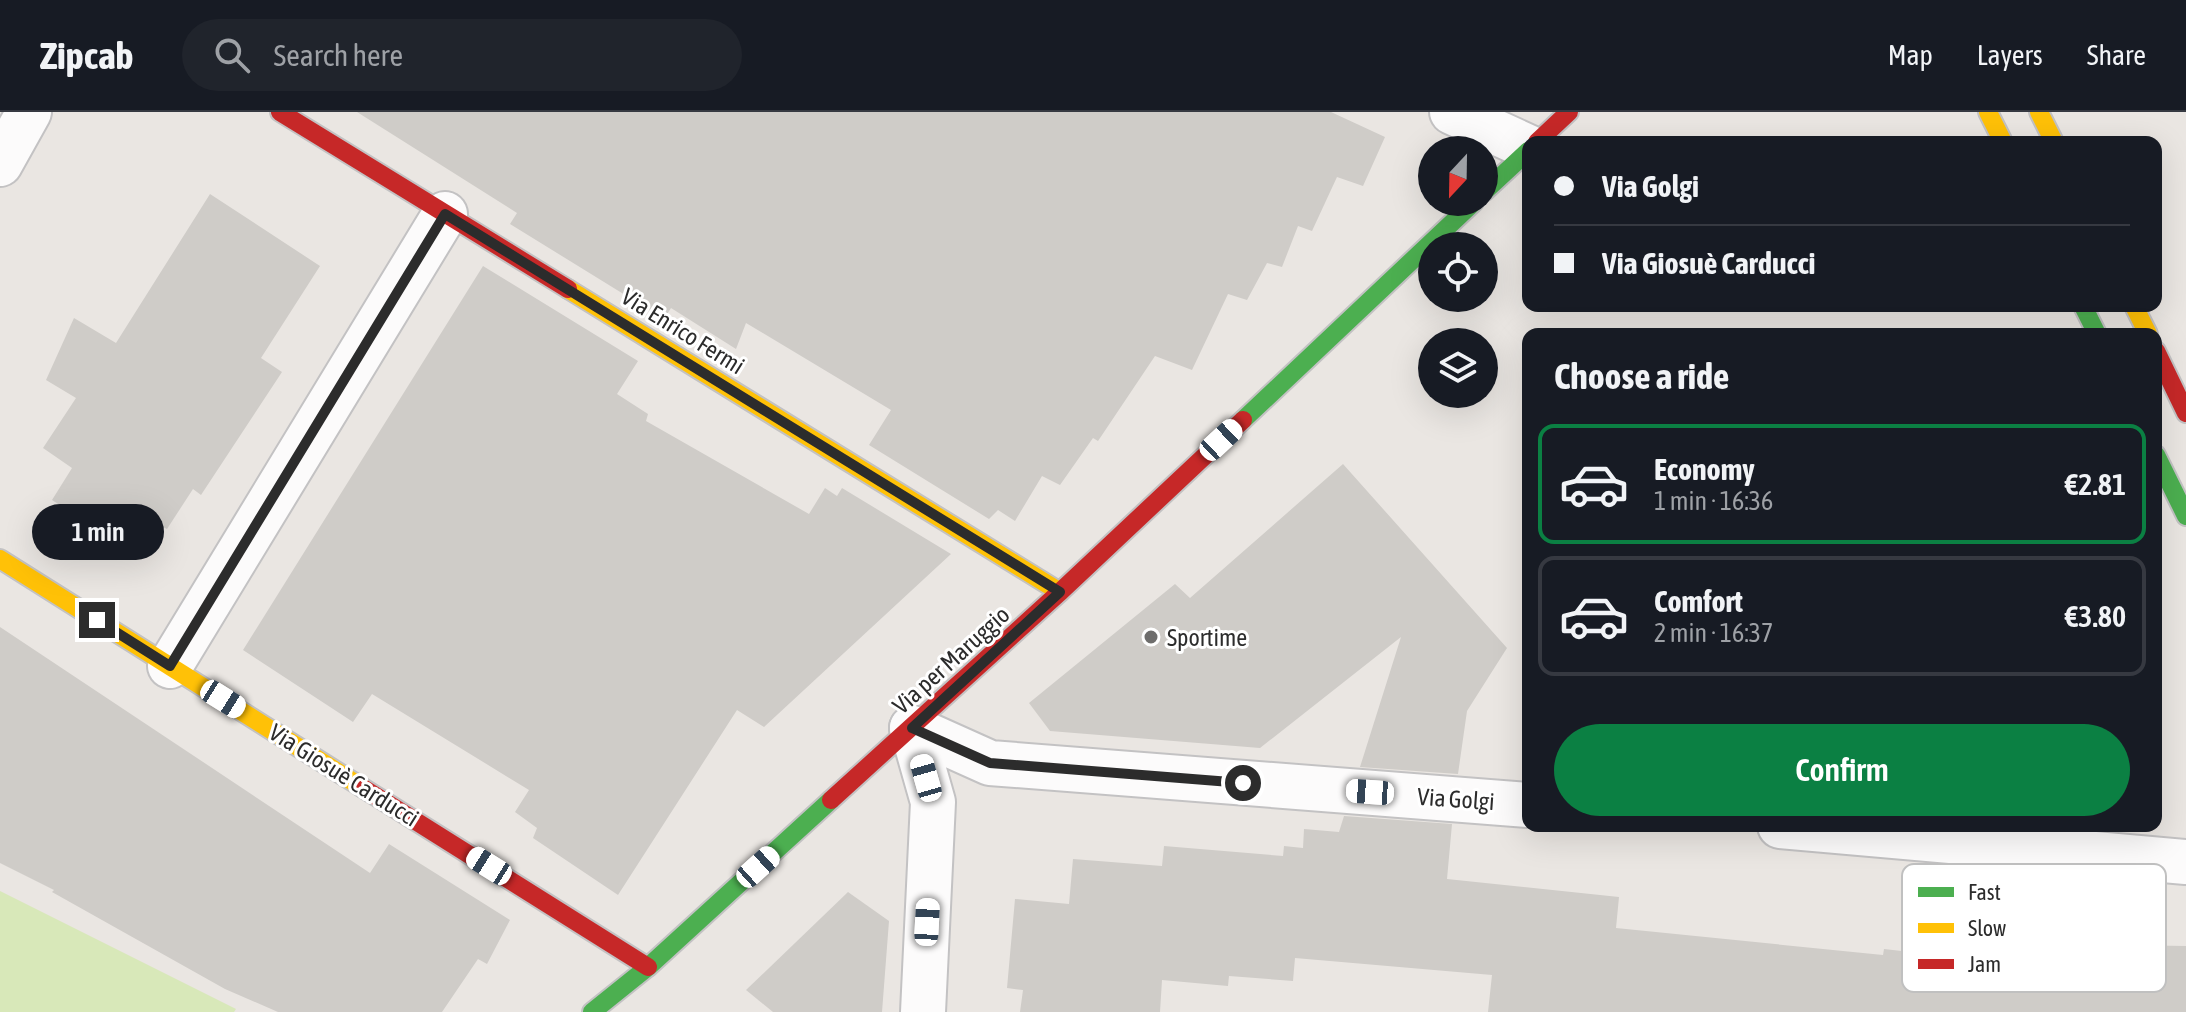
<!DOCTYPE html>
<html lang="en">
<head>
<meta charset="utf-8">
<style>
	:root { --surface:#171b24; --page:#20242c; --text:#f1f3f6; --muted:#9ea1a6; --line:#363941; --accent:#0b8043 }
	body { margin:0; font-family:"Asap Condensed",sans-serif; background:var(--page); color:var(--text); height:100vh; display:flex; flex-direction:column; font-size:30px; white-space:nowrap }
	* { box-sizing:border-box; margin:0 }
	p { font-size:26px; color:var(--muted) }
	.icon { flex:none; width:44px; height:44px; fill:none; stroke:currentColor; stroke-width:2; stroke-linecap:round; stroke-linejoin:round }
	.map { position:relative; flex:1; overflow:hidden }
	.side { position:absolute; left:1522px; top:216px; width:640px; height:504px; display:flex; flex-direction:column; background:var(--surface); border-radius:16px; box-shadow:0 8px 32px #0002 }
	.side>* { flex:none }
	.guide { position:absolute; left:1522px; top:24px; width:640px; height:176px; border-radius:16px; box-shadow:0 8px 32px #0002; display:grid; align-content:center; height:176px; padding:0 32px; background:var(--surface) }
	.needle { width:52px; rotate:202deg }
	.controls { position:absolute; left:1418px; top:24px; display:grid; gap:16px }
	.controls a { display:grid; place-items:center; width:80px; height:80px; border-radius:50%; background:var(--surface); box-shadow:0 8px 32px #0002; font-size:40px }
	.end { position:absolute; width:36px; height:36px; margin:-18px; border:10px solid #2c2c2c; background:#fff; box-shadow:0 0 0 4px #fff }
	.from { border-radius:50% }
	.bubble { position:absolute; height:56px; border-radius:28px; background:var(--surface); box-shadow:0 8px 32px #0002; font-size:26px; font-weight:600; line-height:56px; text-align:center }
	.car { position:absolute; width:24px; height:48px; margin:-24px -12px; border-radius:10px; box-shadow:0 0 6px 2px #0007; background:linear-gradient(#fff 24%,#345 0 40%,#fff 0 76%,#345 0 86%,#fff 0) }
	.guide b { display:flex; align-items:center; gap:28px; height:76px; font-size:30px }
	.guide b+b { border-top:2px solid var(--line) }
	.guide i { width:20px; height:20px; background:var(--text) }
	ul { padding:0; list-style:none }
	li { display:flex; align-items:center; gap:24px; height:120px; margin:0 16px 12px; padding:0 16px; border:4px solid var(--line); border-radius:16px }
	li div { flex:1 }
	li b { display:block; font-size:30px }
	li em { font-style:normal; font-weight:600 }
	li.selected { border-color:var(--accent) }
	li>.icon { width:72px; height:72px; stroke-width:1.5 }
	h2 { padding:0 32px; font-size:36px; line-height:96px }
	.cta { display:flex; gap:16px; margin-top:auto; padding:16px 32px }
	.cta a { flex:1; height:92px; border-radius:48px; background:var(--accent); color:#fff; font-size:32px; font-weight:600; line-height:92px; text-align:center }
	header { display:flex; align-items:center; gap:48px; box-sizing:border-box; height:112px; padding:0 40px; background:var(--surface); border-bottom:2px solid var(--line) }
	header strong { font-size:38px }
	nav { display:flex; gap:44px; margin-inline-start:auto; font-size:28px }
	.search { width:560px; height:72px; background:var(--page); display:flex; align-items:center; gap:20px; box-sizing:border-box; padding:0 28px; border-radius:44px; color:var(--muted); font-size:30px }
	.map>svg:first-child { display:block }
</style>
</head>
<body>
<header>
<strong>Zipcab</strong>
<div class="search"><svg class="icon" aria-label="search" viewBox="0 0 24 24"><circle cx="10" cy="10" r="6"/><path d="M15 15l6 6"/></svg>Search here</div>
<nav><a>Map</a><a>Layers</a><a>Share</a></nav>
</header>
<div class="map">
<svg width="2186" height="900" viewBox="0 0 2186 900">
	<rect width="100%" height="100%" fill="#eae6e2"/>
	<!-- pitch -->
	<path fill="#d8e8b9" d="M0 779 236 897 234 900H0Z"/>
	<!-- building -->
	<g fill="#cfccc8">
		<path d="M357 0H1331L1385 25 1363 74 1337 65 1312 119 1298 114 1282 155 1267 151 1247 188 1228 182 1192 258 1155 244 1098 329 1093 326 1060 373 1042 364 1015 409 998 398 989 407 869 333 891 298 746 211 736 237 671 196 664 207 510 112 517 101Z"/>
		<path d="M210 82 320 154 261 246 282 260 201 383 193 377 167 417 159 413 138 444 52 388 72 356 43 336 76 286 46 268 74 206 116 231Z"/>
		<path d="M483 154 638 249 617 282 648 302 646 309 809 402 825 376 837 384 842 376 951 442 764 615 737 598 618 783 533 726 537 716 515 700 529 678 372 582 353 610 243 538Z"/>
		<path d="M1343 352 1507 536 1467 599 1458 662 1360 655 1401 525 1260 636 1050 619 1029 591 1175 472 1190 486Z"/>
		<path d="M0 515 370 761 389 732 510 808 487 852 478 847 442 900H278L225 877 52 780 54 778 0 751Z"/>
		<path d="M1344 704 1452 712 1447 767 1619 785 1616 816 1883 843 1884 837 1972 847 2059 832 2186 834V900H1488L1492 863 1295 846 1293 869 1229 864 1228 874 1162 868 1160 900H1020L1023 878 1007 876 1015 787 1069 792 1073 747 1162 754 1164 734 1283 744 1284 734 1303 736 1304 717 1339 720Z"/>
		<path d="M848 780 889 809 882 900H773L746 878Z"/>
	</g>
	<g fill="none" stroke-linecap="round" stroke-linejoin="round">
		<defs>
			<g id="street">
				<path d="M1452 0 1528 35"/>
				<path d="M0 52 29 0"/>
				<path d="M170 554 445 102"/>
				<path d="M912 616 990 651 1528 693"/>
				<path d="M912 616 933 690 923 900"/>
				<path d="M1780 714 2186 750"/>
			</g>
			<g id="fast">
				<path d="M1484 80 1528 39"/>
				<path d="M2083 194 2097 222"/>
				<path d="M1243 308 1474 90"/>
				<path d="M2156 343 2186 404"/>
				<path d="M592 900 648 855 831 688"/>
			</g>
			<g id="slow">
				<path d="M1988 0 2003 30"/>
				<path d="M2039 0 2054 30"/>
				<path d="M568 177 1060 480"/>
				<path d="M2134 194 2148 222"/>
				<path d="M0 447 363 676"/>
			</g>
			<g id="jam">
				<path d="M280 0 568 177"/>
				<path d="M1537 30 1569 0"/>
				<path d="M2156 239 2186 301"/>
				<path d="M363 676 648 855"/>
				<path d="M831 688 1060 480 1243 308"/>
			</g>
		</defs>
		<!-- street casing -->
		<use href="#street" stroke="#c3c2c3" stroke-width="48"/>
		<!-- fast casing -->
		<use href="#fast" stroke="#c3c2c3" stroke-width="22"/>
		<!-- slow casing -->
		<use href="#slow" stroke="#c3c2c3" stroke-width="22"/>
		<!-- jam casing -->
		<use href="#jam" stroke="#c3c2c3" stroke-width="22"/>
		<!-- street -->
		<use href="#street" stroke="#fcfbfb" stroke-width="44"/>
		<!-- fast -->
		<use href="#fast" stroke="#4caf50" stroke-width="18"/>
		<!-- slow -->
		<use href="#slow" stroke="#ffc107" stroke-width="18"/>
		<!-- jam -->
		<use href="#jam" stroke="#c62828" stroke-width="18"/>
	</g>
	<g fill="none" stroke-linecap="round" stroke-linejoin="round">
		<!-- route -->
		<path stroke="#2c2c2c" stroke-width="10" d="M97 508 170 554 445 102 1060 480 912 616 990 651 1243 671"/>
	</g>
	<!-- markers -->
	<circle fill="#6e6d6c" stroke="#fff" stroke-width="3" cx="1151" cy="525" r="8"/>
	<g text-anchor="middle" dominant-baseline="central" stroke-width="6" stroke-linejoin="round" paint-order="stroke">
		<!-- street labels -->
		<g font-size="24" fill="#2c2c2c" stroke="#fff">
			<text transform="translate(683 219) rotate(32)">Via Enrico Fermi</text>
			<text transform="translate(951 548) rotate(-42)">Via per Maruggio</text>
			<text transform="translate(344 663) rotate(32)">Via Giosuè Carducci</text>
			<text transform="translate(1456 687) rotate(4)">Via Golgi</text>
		</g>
		<!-- poi labels -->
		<g font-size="24" fill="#2c2c2c" stroke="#fff" text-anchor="start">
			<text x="1167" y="525">Sportime</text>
		</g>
	</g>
	<!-- legend -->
	<rect x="1902" y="752" width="264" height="128" rx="12" fill="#fff" stroke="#c0c0c0" stroke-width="2"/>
	<rect x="1918" y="775" width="36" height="10" fill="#4caf50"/>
	<rect x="1918" y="811" width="36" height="10" fill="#ffc107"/>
	<rect x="1918" y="847" width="36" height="10" fill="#c62828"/>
	<g font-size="22" fill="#2c2c2c">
		<text x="1968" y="788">Fast</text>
		<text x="1968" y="824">Slow</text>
		<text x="1968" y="860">Jam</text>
	</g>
</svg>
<div class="controls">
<a><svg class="needle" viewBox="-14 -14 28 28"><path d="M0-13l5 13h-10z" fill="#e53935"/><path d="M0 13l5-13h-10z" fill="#9ea1a6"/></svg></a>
<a><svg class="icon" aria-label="locate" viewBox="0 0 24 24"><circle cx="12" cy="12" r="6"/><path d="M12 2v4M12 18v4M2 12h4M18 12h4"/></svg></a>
<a><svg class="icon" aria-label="layers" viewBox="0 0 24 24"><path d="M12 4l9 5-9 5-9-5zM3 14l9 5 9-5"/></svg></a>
</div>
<i class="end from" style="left:1243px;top:671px"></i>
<i class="end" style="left:97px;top:508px"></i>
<div class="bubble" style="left:32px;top:392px;width:132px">1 min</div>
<i class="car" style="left:1221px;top:328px;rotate:47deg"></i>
<i class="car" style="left:223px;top:587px;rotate:122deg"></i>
<i class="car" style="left:926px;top:666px;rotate:344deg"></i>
<i class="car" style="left:1370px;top:680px;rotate:274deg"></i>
<i class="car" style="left:489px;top:754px;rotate:302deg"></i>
<i class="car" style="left:758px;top:755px;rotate:48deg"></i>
<i class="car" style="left:927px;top:810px;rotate:3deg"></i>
<div class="guide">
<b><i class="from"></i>Via Golgi</b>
<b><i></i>Via Giosuè Carducci</b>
</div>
<section class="side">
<h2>Choose a ride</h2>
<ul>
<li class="selected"><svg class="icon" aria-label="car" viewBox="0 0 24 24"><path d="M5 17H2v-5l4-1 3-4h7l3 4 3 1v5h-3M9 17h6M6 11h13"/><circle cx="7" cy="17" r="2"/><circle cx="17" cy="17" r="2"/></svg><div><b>Economy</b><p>1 min · 16:36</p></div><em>€2.81</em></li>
<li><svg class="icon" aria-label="car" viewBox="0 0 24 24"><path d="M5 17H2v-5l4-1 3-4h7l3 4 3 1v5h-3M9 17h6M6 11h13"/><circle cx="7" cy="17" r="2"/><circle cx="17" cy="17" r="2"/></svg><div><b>Comfort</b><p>2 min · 16:37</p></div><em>€3.80</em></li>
</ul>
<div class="cta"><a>Confirm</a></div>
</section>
</div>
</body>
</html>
